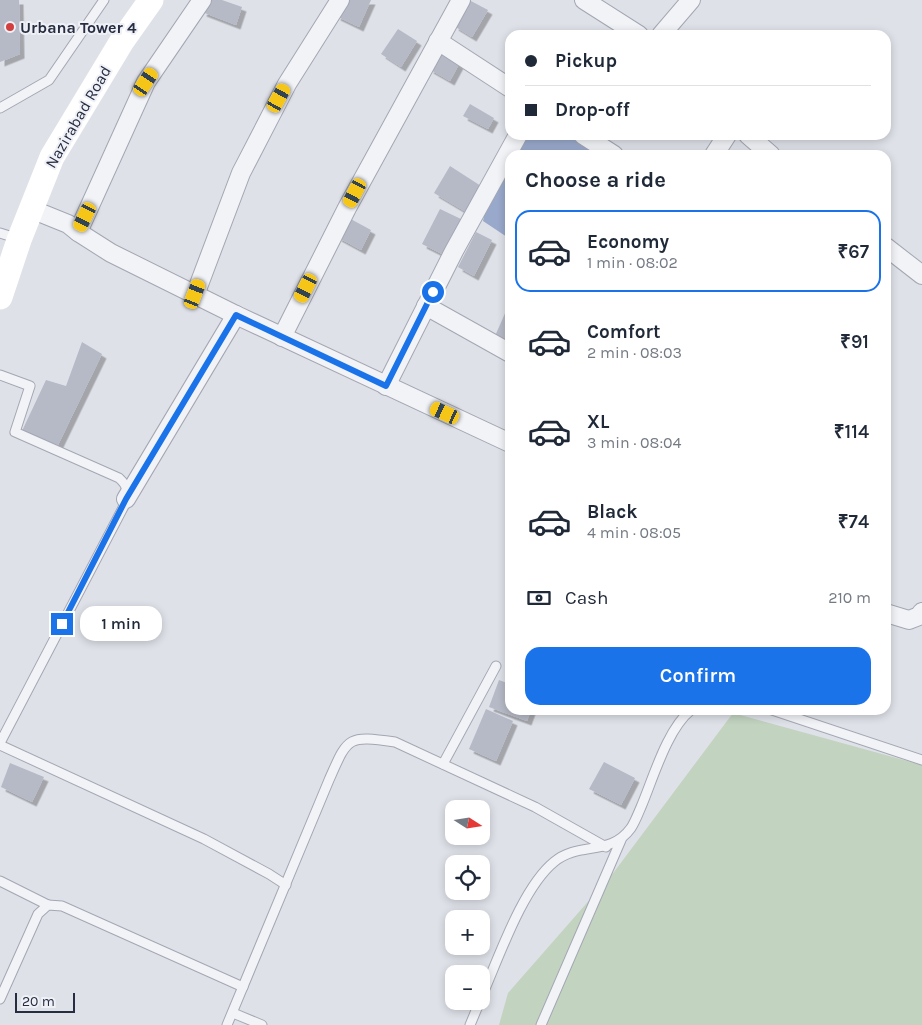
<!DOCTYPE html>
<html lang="en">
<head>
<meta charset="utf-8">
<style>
	:root { --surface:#fff; --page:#f6f6f7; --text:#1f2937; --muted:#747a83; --line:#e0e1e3; --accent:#1a73e8 }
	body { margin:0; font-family:Karla,sans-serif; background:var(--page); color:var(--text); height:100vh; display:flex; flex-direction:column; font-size:19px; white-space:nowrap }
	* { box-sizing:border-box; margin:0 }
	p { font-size:16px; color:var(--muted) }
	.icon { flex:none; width:28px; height:28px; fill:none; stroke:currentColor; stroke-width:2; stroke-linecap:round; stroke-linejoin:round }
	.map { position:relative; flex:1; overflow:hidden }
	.sheet { position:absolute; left:505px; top:150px; width:386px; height:565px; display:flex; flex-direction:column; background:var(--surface); border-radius:15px; box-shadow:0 2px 8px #0003 }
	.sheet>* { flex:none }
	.banner { position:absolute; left:505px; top:30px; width:386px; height:110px; border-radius:15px; box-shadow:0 2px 8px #0003; display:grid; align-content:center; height:110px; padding:0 20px; background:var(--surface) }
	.needle { width:32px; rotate:102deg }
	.controls { position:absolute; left:445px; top:800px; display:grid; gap:10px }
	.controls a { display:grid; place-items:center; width:45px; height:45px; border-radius:10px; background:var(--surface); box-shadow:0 2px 8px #0003; font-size:25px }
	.scale { position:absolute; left:15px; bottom:12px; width:60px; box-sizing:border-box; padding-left:5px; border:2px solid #272d41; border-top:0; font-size:14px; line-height:18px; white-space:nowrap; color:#272d41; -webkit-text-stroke:4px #eff1f6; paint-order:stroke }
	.end { position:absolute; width:22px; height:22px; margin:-11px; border:6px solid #1a73e8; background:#fff; box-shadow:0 0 0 2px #fff }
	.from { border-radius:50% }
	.bubble { position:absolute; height:35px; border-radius:15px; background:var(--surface); box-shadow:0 2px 8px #0003; font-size:16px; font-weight:600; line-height:35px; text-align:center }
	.car { position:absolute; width:15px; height:30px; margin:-15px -8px; border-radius:6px; box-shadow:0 0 4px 1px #0007; background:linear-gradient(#f5c518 24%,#345 0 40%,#f5c518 0 76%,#345 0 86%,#f5c518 0) }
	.banner b { display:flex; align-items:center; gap:18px; height:48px; font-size:19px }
	.banner b+b { border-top:1px solid var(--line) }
	.banner i { width:12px; height:12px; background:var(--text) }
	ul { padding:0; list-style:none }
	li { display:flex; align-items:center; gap:15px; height:82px; margin:0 10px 8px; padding:0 10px; border:2px solid transparent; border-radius:15px }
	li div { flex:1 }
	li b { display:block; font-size:19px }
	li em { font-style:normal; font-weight:600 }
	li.selected { border-color:var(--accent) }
	li>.icon { width:45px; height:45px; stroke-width:1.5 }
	h2 { padding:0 20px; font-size:22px; line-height:60px }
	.pay { display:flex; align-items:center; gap:12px; height:55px; padding:0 20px; font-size:19px }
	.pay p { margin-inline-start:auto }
	.action { display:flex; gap:10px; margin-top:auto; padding:10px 20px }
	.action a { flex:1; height:58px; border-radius:15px; background:var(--accent); color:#fff; font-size:20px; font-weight:600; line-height:58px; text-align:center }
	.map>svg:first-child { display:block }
</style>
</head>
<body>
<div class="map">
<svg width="922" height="1025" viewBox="0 0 922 1025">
	<defs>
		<filter id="shadow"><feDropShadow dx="4.5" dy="4.5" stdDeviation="0" flood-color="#0004"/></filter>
	</defs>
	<rect width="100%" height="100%" fill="#dfe1e9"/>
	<!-- green -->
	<path fill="#c2d3c0" d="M733 713 922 765V1025H499L508 993 614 872Z"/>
	<!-- water -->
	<g fill="#99a9cb">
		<path d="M527 135H570L600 155H517Z"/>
		<path d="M510 168V239L483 221 485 212Z"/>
	</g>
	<!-- building -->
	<g fill="#b6bac6" filter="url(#shadow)">
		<path d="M0 0H19L20 54 0 62Z"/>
		<path d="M207 0H222L242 7 236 25 202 12Z"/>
		<path d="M343 0H371L359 27 336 16Z"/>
		<path d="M469 0 488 10 472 37 454 26Z"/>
		<path d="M398 29 417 41 401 67 381 54Z"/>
		<path d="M438 52 459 64 450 81 429 69Z"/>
		<path d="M470 104 494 118 488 129 463 116Z"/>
		<path d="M450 166 481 186 466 212 434 193Z"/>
		<path d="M440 209 461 219 442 254 422 244Z"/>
		<path d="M347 217 371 230 361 250 337 237Z"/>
		<path d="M476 232 492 240 474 276 458 267Z"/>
		<path d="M510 302V338L508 342 495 336Z"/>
		<path d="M82 342 102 354 58 445 22 431 46 380 66 386Z"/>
		<path d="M499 680 510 684V710H531L527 721 489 707Z"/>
		<path d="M486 709 513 721 496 761 469 749Z"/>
		<path d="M604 762 635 778 621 805 589 789Z"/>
		<path d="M10 763 44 777 32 802 1 787Z"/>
	</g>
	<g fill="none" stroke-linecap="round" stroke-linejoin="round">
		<defs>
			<g id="lane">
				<path d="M0 108 49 80 104 0"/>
				<path d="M0 233 19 239"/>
				<path d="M0 375 30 386 15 432 119 478C129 487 128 492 125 504L0 743"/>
				<path d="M772 710 922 760"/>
				<path d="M0 745 204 839 269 874 286 885"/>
				<path d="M443 764 496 666"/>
				<path d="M0 881 48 905"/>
				<path d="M481 998C498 960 522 888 554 862 579 841 610 857 631 828 635 822 638 814 641 807 653 779 667 729 691 710"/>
				<path d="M0 999 38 914 48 905 62 906 243 987"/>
				<path d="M233 1013 262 1025"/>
				<path d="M227 1025 329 780C348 737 347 735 395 742L535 807 606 847"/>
				<path d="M470 1025 480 1001"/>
				<path d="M541 1025 621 840"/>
			</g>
			<g id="street">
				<path d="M584 0 639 35"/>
				<path d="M661 35 691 0"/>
				<path d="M438 41 510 88"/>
				<path d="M583 135 614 155"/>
				<path d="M748 135 771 155"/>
				<path d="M714 155 727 135"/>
				<path d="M31 209 68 224 78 232 111 253 236 315 510 443"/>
				<path d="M78 232 146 82 202 0"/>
				<path d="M886 247 922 275"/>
				<path d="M195 295 241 173 287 84 340 0"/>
				<path d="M426 306 510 353"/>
				<path d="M282 337 347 208 461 0"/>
				<path d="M386 386 454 251 518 135"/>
				<path d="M126 499 236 315"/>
				<path d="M886 613 909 620 919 616 922 612"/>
			</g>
		</defs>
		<!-- lane casing -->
		<use href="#lane" stroke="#a4a7b3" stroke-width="11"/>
		<!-- street casing -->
		<use href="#street" stroke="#a4a7b3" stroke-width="20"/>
		<!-- lane -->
		<use href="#lane" stroke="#f2f3f7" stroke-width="9"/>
		<!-- street -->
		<use href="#street" stroke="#f2f3f7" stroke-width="18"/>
		<!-- secondary -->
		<path stroke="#fff" stroke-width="25" d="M0 297 19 240 52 157 122 41 151 0"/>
	</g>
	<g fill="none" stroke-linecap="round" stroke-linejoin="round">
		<!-- route -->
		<path stroke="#1a73e8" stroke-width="6" d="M62 624 126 499 236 315 386 386 433 292"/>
	</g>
	<!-- markers -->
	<circle fill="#d33f3f" stroke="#eff1f6" stroke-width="2" cx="10" cy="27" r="5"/>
	<g text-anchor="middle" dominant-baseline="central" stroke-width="4" stroke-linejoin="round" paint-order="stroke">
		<!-- poi labels -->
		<g font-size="16" font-weight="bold" fill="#272d41" stroke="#eff1f6" text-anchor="start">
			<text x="20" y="27">Urbana Tower 4</text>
		</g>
		<!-- street labels -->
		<g font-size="16" fill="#272d41" stroke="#eff1f6">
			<text transform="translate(78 117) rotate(-60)">Nazirabad Road</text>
		</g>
	</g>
</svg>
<div class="controls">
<a><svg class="needle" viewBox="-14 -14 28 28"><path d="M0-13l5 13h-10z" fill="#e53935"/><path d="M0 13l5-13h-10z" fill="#747a83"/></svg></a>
<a><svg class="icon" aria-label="locate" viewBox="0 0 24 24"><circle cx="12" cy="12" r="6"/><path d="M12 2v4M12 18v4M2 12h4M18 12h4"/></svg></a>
<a>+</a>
<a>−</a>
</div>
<div class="scale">20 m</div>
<i class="end from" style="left:433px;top:292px"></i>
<i class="end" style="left:62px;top:624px"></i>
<div class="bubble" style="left:80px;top:606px;width:82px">1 min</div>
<i class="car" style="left:146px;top:82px;rotate:34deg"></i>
<i class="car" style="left:279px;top:98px;rotate:29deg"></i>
<i class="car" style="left:355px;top:193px;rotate:208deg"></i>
<i class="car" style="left:85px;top:217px;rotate:206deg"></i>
<i class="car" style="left:306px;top:288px;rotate:207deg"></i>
<i class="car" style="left:195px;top:294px;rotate:21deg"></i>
<i class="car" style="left:445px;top:413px;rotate:295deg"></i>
<div class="banner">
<b><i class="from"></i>Pickup</b>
<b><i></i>Drop-off</b>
</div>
<section class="sheet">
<h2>Choose a ride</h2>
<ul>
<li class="selected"><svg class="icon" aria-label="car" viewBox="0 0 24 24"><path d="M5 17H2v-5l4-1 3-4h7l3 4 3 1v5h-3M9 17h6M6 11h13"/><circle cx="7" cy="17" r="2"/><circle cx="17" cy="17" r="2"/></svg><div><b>Economy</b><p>1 min · 08:02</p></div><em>₹67</em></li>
<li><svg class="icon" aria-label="car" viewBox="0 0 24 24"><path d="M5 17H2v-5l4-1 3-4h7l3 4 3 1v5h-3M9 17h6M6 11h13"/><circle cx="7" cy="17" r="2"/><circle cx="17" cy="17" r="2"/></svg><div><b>Comfort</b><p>2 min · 08:03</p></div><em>₹91</em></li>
<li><svg class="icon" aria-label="car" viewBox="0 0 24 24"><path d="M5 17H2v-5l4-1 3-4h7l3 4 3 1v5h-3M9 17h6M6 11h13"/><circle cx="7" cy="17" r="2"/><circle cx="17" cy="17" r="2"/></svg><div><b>XL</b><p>3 min · 08:04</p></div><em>₹114</em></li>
<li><svg class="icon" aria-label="car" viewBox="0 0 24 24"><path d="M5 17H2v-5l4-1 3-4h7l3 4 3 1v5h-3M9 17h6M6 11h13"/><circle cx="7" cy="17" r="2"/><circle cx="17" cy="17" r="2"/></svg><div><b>Black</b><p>4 min · 08:05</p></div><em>₹74</em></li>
</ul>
<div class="pay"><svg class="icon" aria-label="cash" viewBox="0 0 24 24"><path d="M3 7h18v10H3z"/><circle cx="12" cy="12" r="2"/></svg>Cash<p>210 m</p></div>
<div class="action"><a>Confirm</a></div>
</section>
</div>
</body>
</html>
